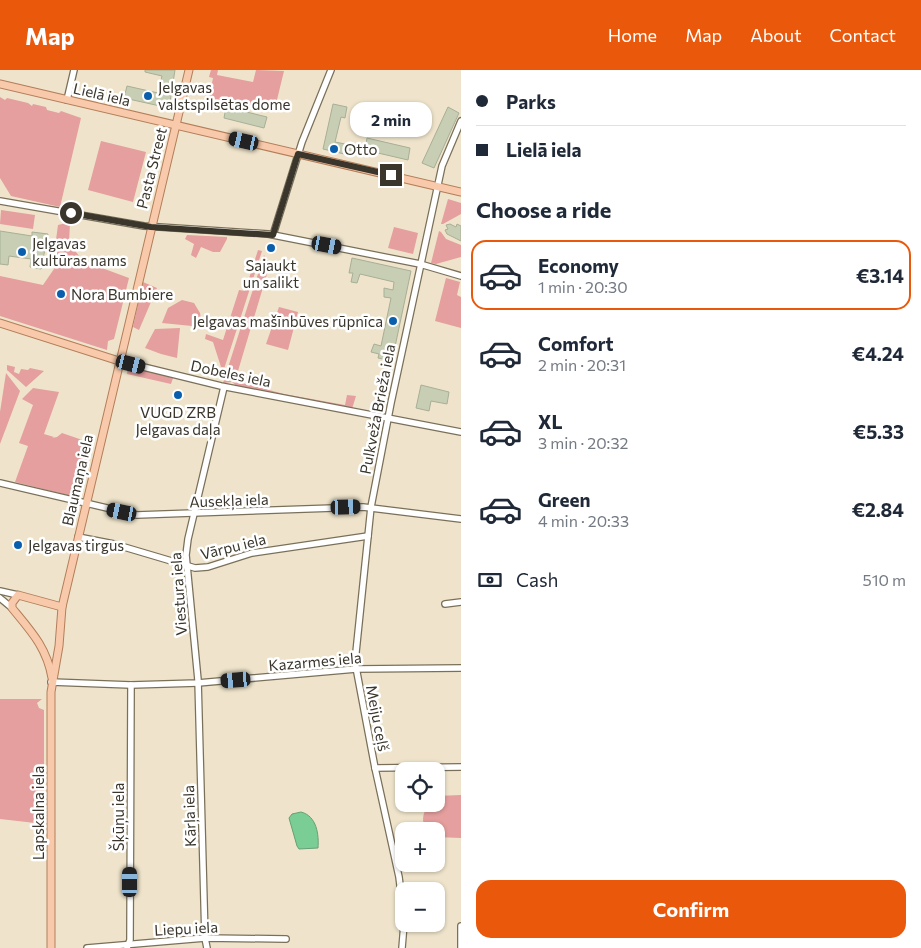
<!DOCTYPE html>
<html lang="en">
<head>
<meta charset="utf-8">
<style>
	:root { --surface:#fff; --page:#f6f6f7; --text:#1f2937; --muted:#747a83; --line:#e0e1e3; --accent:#ea580c }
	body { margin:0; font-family:Commissioner,sans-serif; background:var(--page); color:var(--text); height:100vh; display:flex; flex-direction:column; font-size:19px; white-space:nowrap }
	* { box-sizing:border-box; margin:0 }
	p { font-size:16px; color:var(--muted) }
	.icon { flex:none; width:28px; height:28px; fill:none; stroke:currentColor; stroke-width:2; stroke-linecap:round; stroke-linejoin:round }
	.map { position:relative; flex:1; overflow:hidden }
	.details { display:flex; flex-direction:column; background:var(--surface); width:460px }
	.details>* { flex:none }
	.top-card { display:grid; align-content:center; height:110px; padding:0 15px; background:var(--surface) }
	.fabs { position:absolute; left:395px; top:692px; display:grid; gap:10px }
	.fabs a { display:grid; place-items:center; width:50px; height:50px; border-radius:10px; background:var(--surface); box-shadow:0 1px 4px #0004; font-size:25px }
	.end { position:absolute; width:22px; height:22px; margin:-11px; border:6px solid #3a362c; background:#fff; box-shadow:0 0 0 2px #fff }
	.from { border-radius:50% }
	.bubble { position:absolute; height:35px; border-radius:15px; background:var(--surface); box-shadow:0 1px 4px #0004; font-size:16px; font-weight:700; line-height:35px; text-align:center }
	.car { position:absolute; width:15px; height:30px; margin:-15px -8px; border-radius:6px; box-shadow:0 0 4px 1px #0007; background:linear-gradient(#222 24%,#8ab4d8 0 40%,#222 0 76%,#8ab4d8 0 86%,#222 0) }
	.top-card b { display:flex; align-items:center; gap:18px; height:48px; font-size:19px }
	.top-card b+b { border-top:1px solid var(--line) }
	.top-card i { width:12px; height:12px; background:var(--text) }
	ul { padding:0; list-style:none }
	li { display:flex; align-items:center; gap:15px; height:70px; margin:0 10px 8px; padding:0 5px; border:2px solid transparent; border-radius:15px }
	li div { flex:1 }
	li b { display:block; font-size:19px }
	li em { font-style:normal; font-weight:700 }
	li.current { border-color:var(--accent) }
	li>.icon { width:45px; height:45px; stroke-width:1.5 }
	h2 { padding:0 15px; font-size:22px; line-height:60px }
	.pay { display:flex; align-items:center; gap:12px; height:55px; padding:0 15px; font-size:19px }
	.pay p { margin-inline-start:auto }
	.cta { display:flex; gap:10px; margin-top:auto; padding:10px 15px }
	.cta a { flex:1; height:58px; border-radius:15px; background:var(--accent); color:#fff; font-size:20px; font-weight:700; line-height:58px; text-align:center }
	header { display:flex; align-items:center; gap:30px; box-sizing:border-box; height:70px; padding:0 25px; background:var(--accent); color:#fff }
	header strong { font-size:24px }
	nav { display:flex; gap:28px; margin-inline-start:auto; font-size:18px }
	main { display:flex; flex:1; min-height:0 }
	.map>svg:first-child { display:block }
</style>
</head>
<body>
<header>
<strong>Map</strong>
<nav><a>Home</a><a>Map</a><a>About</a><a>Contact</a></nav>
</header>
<main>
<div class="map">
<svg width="461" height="878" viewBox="0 0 461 878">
	<rect width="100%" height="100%" fill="#efe4cb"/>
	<!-- green -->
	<g fill="#e49f9e">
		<path d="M211 0H218L217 5 253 12 256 0 284 1 274 42 209 28 213 8 209 7Z"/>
		<path d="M0 27 5 30 7 28 28 33 32 36 33 34 46 37 47 40 59 43 61 41 81 48 60 137 11 126 0 108Z"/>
		<path d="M101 71 146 82 133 132 88 120Z"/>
		<path d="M448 129 461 133V144L443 154H441Z"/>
		<path d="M1 140 35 145 33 159 0 154Z"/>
		<path d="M70 152 69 173 83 191 129 208 114 269 108 271 107 280 0 246V206L43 215 54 199 58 178 55 177 58 155Z"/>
		<path d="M394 157 418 163 413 184 388 178Z"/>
		<path d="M439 161 441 162 446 169 461 175V187L436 194 431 193Z"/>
		<path d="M187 165 227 167V169L220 182H213L201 177 196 188 191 185 194 174 185 169Z"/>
		<path d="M258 180 262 181 224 299 221 297 213 272 205 269 206 264 223 270 239 220 245 221Z"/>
		<path d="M264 185 270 194 235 311 284 324 345 335 347 325 356 326 352 339 238 317 232 312 223 313Z"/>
		<path d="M446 208 460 212 457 225 461 227V258L435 251Z"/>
		<path d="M143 212 157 218 139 260 133 257Z"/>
		<path d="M182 230 194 233 200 243 202 257 162 253 168 238Z"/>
		<path d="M279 237 298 242 288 280 266 274Z"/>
		<path d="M180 258 177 288 161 284 145 278 155 259Z"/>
		<path d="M7 295 15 297 14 302 19 304 21 299 28 300 30 298 44 301 26 317 7 300Z"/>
		<path d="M128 296 173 308 171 314 127 304Z"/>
		<path d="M6 303 20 321 0 374V342Z"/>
		<path d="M33 318 59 322 44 364 54 367 52 368 57 367 62 363 91 373 79 428 15 412 28 376 19 373 33 335 22 329Z"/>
		<path d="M0 629H42L37 633 39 638 44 640V754L0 749Z"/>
		<path d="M461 725V768L436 767V761H427C421 752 422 743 429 735L418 734H436V726Z"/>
	</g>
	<!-- water -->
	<path fill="#7acd95" stroke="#67a076" d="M301 742C317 746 319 765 318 778L299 779 297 776 289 748 292 744Z"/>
	<!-- building -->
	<g fill="#c7ceb4" stroke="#a8af96">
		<path d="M145 0H175L169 38 124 28 127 16 158 23 162 6 145 2Z"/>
		<path d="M333 34 347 37 345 48 341 47 335 72 355 76 353 86 323 79Z"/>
		<path d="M226 37 267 47 264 58 224 48Z"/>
		<path d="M448 37 459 43 434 98 422 93Z"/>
		<path d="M367 68 410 78 408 90 365 80Z"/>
		<path d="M450 154 456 157 457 154 461 156V171L447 164 445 160 448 159 446 155Z"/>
		<path d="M0 161 32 166V162L48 164 41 199 30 197 31 189 9 186 8 195 0 194Z"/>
		<path d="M352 188 411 201 392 291 378 288 379 284 371 282 374 274 381 276 391 228 384 227V218L393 220 394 212 360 204 357 213 351 212 353 203H349Z"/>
		<path d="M421 315 449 322 447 334 431 331 429 341 416 338Z"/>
	</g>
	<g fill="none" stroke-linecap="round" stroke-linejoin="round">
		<defs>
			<g id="minor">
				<path d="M67 30 74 0"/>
				<path d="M0 131 144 156 268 164 420 194 461 206"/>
				<path d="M273 165 302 72 331 0"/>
				<path d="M119 291 221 316 461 362"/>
				<path d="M0 413 137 445 363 437 461 449"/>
				<path d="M78 467 114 474 195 498 208 497 252 483 368 466"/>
				<path d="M0 521 18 525"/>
				<path d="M0 528 12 538"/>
				<path d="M445 534 461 532"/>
				<path d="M51 612 131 615 198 613 356 599 461 598"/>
				<path d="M375 698 461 697"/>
				<path d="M404 848 399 807 375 698 355 592 371 437 391 333 442 96 461 51"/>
				<path d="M87 878 205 868 286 869"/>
				<path d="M127 878 130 870 131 615"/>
				<path d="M207 878 205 868 198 610 186 485 188 469 224 317"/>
				<path d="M402 878 404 854"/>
				<path d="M461 878V856"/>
			</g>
			<g id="major">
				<path d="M0 14 461 122"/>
				<path d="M0 253 119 291"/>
				<path d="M52 608C47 578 31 561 12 538V533L18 525 62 537"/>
				<path d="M51 878V622L59 576 62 537 189 0"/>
			</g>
		</defs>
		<!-- minor casing -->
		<use href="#minor" stroke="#7a705a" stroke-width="8"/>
		<!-- major casing -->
		<use href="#major" stroke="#b37e5a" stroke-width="9"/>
		<!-- minor -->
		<use href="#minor" stroke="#fff" stroke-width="5.5"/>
		<!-- major -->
		<use href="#major" stroke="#f8c9aa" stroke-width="7"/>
	</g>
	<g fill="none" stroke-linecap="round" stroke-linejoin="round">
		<!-- route -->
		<path stroke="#3a362c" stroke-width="6" d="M71 143 151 157 273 165 298 84 391 105"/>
	</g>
	<!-- markers -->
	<g fill="#0a5fad" stroke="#fff" stroke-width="2">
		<circle cx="148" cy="26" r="5"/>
		<circle cx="334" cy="79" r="5"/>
		<circle cx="271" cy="178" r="5"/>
		<circle cx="22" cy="182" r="5"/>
		<circle cx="61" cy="224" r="5"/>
		<circle cx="393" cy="251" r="5"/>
		<circle cx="178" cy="325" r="5"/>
		<circle cx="18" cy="475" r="5"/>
	</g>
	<g text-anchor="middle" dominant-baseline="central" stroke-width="5" stroke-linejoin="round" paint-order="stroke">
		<!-- poi labels -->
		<g font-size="15" fill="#3a362c" stroke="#fff" text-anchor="start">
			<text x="158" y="17">Jelgavas<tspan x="158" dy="17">valstspilsētas dome</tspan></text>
			<text x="344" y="79">Otto</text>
			<text x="32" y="173">Jelgavas<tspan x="32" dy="17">kultūras nams</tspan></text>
			<text x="271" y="195" text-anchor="middle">Sajaukt<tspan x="271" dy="17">un salikt</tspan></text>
			<text x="71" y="224">Nora Bumbiere</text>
			<text x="383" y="251" text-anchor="end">Jelgavas mašīnbūves rūpnīca</text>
			<text x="178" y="342" text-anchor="middle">VUGD ZRB<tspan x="178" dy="17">Jelgavas daļa</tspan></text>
			<text x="28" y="475">Jelgavas tirgus</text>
		</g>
		<!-- street labels -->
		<g font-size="15" fill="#3a362c" stroke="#fff">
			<text transform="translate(102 24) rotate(13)">Lielā iela</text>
			<text transform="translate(151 98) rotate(-76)">Pasta Street</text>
			<text transform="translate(231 303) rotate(12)">Dobeles iela</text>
			<text transform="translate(377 339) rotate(-79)">Pulkveža Brieža iela</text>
			<text transform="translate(77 410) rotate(-77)">Blaumaņa iela</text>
			<text transform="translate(229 430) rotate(-2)">Ausekļa iela</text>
			<text transform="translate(233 476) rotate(-14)">Vārpu iela</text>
			<text transform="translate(178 524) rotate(-94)">Viestura iela</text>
			<text transform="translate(315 591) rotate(-5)">Kazarmes iela</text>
			<text transform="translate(378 648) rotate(79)">Meiju ceļš</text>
			<text transform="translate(38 743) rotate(-90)">Lapskalna iela</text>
			<text transform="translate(189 746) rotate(-92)">Kārļa iela</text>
			<text transform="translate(118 747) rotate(-90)">Šķūņu iela</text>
			<text transform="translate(186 858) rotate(-3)">Liepu iela</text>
		</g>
	</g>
</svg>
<div class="fabs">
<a><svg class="icon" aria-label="locate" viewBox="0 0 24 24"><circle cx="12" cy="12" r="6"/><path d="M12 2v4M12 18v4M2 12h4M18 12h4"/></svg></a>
<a>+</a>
<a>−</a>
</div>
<i class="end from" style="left:71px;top:143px"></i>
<i class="end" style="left:391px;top:105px"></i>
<div class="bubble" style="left:350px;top:32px;width:82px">2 min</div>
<i class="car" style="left:244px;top:71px;rotate:283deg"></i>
<i class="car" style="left:327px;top:175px;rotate:101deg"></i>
<i class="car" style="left:131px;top:294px;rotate:104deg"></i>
<i class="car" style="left:346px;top:437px;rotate:88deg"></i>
<i class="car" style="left:122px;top:442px;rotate:282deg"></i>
<i class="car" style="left:236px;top:610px;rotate:265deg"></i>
<i class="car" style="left:130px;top:812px;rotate:0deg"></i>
</div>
<section class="details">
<div class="top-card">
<b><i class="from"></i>Parks</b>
<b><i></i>Lielā iela</b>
</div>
<h2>Choose a ride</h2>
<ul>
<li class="current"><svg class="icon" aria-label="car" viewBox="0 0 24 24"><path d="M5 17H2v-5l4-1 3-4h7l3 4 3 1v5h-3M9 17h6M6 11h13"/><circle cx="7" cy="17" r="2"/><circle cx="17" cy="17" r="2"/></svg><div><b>Economy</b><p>1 min · 20:30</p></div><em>€3.14</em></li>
<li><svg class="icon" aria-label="car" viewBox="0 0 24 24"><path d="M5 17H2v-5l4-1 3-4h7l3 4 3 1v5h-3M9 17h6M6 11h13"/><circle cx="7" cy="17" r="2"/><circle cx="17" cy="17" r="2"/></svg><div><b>Comfort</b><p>2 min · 20:31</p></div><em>€4.24</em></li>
<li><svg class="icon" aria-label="car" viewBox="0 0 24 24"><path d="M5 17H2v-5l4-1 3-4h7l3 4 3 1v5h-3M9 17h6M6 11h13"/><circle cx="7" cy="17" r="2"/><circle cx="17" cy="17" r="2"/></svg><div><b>XL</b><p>3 min · 20:32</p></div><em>€5.33</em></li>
<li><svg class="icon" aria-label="car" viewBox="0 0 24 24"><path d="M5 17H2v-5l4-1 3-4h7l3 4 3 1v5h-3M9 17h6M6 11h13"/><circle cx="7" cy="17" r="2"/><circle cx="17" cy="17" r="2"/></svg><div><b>Green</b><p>4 min · 20:33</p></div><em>€2.84</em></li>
</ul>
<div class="pay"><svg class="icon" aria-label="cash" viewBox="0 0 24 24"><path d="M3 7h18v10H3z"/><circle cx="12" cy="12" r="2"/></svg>Cash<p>510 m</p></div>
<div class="cta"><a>Confirm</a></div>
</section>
</main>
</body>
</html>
